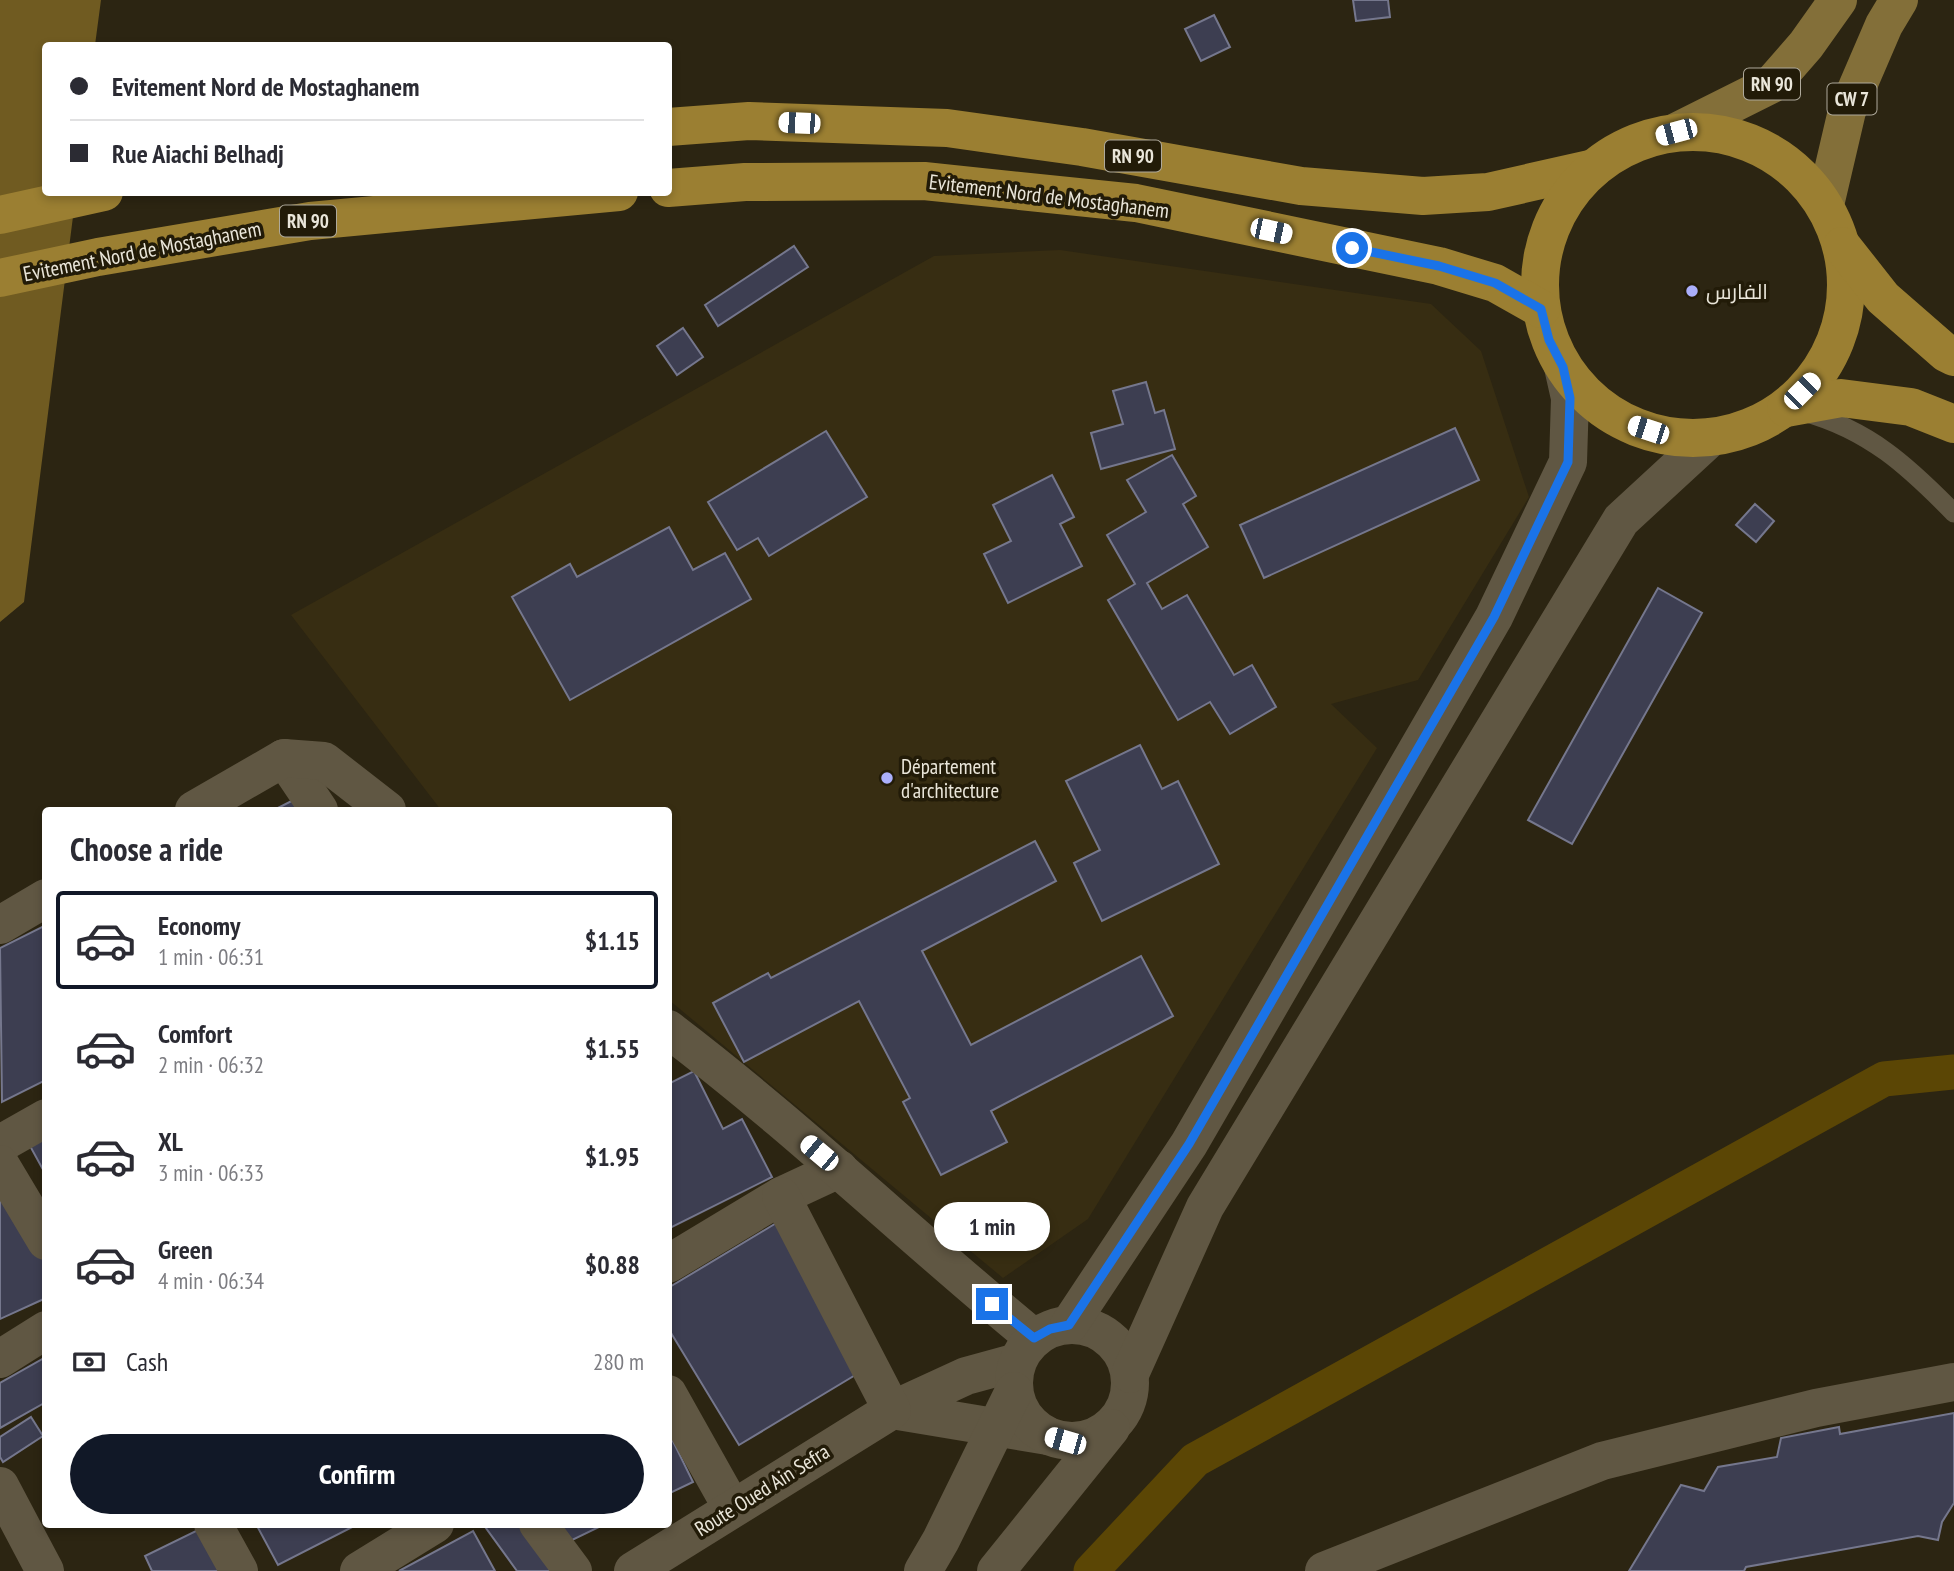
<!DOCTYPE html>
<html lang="en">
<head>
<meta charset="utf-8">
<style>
	:root { --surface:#fff; --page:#f2f2f3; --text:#2b2b33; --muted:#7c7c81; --line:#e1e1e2; --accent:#111827 }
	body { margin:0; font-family:"PT Sans Narrow",Cairo,sans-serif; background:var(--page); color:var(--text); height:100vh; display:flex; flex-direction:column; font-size:26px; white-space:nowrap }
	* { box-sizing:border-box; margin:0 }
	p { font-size:23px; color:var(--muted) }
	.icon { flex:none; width:38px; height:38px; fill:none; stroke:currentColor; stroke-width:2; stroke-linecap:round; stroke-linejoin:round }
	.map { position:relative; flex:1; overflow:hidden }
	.details { position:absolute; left:42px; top:807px; width:630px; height:721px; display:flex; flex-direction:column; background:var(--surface); border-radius:7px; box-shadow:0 4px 10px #0003 }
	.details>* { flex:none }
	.guide { position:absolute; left:42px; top:42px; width:630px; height:154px; border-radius:7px; box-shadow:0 4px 10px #0003; display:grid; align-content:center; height:154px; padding:0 28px; background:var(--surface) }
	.end { position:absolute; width:32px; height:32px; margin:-16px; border:9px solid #1a73e8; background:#fff; box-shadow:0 0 0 4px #fff }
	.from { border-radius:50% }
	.bubble { position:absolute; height:49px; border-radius:24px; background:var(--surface); box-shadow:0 4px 10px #0003; font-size:23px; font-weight:700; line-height:49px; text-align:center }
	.car { position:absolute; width:21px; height:42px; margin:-21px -10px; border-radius:9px; box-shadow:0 0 5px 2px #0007; background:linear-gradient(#fff 24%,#345 0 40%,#fff 0 76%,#345 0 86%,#fff 0) }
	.guide b { display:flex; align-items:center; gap:24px; height:66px; font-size:26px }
	.guide b+b { border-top:2px solid var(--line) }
	.guide i { width:18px; height:18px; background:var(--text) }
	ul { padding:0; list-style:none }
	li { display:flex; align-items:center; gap:21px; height:98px; margin:0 14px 10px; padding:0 14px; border:4px solid transparent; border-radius:7px }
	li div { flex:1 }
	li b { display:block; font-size:26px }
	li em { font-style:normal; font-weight:700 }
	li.current { border-color:var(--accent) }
	li>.icon { width:63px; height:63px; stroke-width:1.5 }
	h2 { padding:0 28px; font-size:32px; line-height:84px }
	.pay { display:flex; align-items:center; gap:18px; height:77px; padding:0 28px; font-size:26px }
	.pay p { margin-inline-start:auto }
	.action { display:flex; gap:14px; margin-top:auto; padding:14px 28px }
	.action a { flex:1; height:80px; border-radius:42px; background:var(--accent); color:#fff; font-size:28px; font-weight:700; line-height:80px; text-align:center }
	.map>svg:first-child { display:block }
</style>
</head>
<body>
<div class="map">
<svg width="1954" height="1571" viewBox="0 0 1954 1571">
	<rect width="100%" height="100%" fill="#2c2512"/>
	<!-- built -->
	<path fill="#372d12" d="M1060 250 1431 304 1481 351 1529 497 1418 680 1331 704 1377 748 1088 1219 1003 1278 669 1000 668 810H441L291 615 934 256Z"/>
	<!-- forest -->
	<path fill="#705b21" d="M0 0H101L95 45 46 46V192L76 193 24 602 0 622Z"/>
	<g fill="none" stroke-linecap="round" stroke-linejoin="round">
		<!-- canal -->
		<path stroke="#5b4605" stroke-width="35" d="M1091 1571 1195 1460 1884 1079 1954 1072"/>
	</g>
	<!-- building -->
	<g fill="#3d3e51" stroke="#75778d" stroke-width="2">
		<path d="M1353 0H1388L1390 17 1356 21Z"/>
		<path d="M1214 15 1230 47 1201 61 1185 29Z"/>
		<path d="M794 246 808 267 718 326 705 305Z"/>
		<path d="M683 328 703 357 677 375 657 346Z"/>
		<path d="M1146 382 1155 413 1164 410 1175 449 1101 469 1091 433 1123 424 1113 391Z"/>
		<path d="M1455 428 1479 480 1264 578 1240 525Z"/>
		<path d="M826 431 867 497 769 556 758 538 737 550 708 502Z"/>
		<path d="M1172 455 1196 496 1183 504 1208 547 1147 583 1162 609 1187 595 1234 675 1252 665 1276 707 1230 734 1210 702 1178 720 1108 600 1135 584 1107 535 1146 512 1127 480Z"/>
		<path d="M1052 475 1074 517 1060 524 1082 566 1008 603 984 554 1011 541 993 505Z"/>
		<path d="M1755 504 1774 521 1756 542 1736 525Z"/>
		<path d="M669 527 693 570 725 553 751 599 570 700 512 597 570 564 577 577Z"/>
		<path d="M1658 588 1702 613 1572 844 1528 820Z"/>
		<path d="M1140 745 1162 789 1178 781 1219 864 1102 921 1074 863 1100 850 1066 781Z"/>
		<path d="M307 793 315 810H274Z"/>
		<path d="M1035 841 1056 881 922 951 971 1045 1141 956 1173 1016 991 1111 1007 1142 941 1175 903 1102 910 1098 859 1001 744 1062 713 1003 768 973 771 978Z"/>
		<path d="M46 925V1080L2 1102 0 948Z"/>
		<path d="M694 1071 723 1129 742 1119 772 1177 668 1229V1084Z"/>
		<path d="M46 1137V1175L30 1146Z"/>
		<path d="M0 1199 17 1204 46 1263V1298L0 1319Z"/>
		<path d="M778 1222 867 1368 739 1445 668 1328V1288Z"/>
		<path d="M46 1357V1402L0 1428V1383Z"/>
		<path d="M1954 1413V1503L1942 1522 1938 1540 1918 1536 1746 1567 1744 1571H1629L1681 1485 1704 1491 1718 1467 1777 1457 1781 1438 1839 1427 1840 1434Z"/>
		<path d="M31 1417 43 1436 3 1462 0 1457V1437Z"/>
		<path d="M668 1431 693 1482 668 1494Z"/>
		<path d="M256 1524H358L278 1565Z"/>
		<path d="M483 1524H538L558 1571H517Z"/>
		<path d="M557 1524H605L566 1543Z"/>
		<path d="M202 1528 223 1571H152L145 1556Z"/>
		<path d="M473 1531 495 1571H399Z"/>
	</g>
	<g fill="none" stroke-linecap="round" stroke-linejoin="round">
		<!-- lane -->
		<path stroke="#605743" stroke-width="19" d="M1804 412C1869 430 1908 466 1954 513"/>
		<!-- street -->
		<g stroke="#605743" stroke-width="38">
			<path d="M284 758 319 810"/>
			<path d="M0 1144 46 1118"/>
			<path d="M0 1164 46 1241"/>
			<path d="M668 1264 781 1196 839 1169"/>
			<path d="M0 1359 46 1330"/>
			<path d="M1017 1362 966 1376 892 1410 1048 1436"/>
			<path d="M668 1394 732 1508"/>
			<path d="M0 1486 45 1571"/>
			<path d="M213 1524 239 1571"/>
			<path d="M538 1524 573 1571"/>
			<path d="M359 1571 435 1524"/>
			<path d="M633 1571 892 1410 781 1196"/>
			<path d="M1324 1571 1602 1461 1816 1408 1954 1382"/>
		</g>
		<!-- secondary -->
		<g stroke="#605743" stroke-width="38">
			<path d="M194 810 284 758 324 761 387 810"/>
			<path d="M0 925 46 898"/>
			<path d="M668 1029C796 1126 911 1237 1034 1338"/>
			<circle cx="1072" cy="1383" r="58"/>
			<path d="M1069 1325 1189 1144 1494 617 1568 462 1570 398 1563 367"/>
			<path d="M1130 1374 1205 1207 1621 520 1711 437"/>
			<path d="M923 1571 941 1540 1014 1391"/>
			<path d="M996 1571 1111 1428"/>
		</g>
		<!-- primary -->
		<g stroke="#836f39" stroke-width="38">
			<path d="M1676 132 1772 84 1806 45 1838 0"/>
			<path d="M1825 205 1847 111 1884 25 1899 0"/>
		</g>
		<!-- highway -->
		<g stroke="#9b7f32" stroke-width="38">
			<path d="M668 127 749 121 947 128 1082 147 1301 186 1423 196 1488 192 1594 168"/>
			<circle cx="1693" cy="285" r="153"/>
			<path d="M668 188 745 182 924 181 1136 203 1439 266 1495 283 1541 309"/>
			<path d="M0 215 104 192"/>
			<path d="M1842 246 1883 298 1946 353 1954 357"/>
			<path d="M0 278 98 257 310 221 619 192"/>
			<path d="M1786 408 1841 398 1911 407 1954 424"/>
		</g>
	</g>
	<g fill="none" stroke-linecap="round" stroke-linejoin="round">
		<!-- route -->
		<path stroke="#1a73e8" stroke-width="9" d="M992 1304 1034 1338 1050 1329 1069 1325 1189 1144 1494 617 1568 462 1570 398 1563 367 1549 340 1541 309 1495 283 1439 266 1352 248"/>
	</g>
	<!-- markers -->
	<g fill="#abaffb" stroke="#221b08" stroke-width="2.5">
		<circle cx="1692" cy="291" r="7"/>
		<circle cx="887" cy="778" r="7"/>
	</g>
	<g text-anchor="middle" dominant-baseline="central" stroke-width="7" stroke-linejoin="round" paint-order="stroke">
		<!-- shield labels -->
		<g fill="#221b08" stroke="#aea99b" stroke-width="2">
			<rect x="1744" y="68.5" width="56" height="31" rx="5"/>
			<rect x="1827.5" y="83.5" width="49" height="31" rx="5"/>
			<rect x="1105" y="140.5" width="56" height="31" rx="5"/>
			<rect x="280" y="205.5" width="56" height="31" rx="5"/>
		</g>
		<g font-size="19" font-weight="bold" fill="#eae6da">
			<text x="1772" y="84">RN 90</text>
			<text x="1852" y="99">CW 7</text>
			<text x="1133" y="156">RN 90</text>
			<text x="308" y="221">RN 90</text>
		</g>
		<!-- street labels -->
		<g font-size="21" fill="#eae6da" stroke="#221b08">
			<text transform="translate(1049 196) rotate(7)">Evitement Nord de Mostaghanem</text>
			<text transform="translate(142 251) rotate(-11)">Evitement Nord de Mostaghanem</text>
			<text transform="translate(762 1490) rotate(-32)">Route Oued Ain Sefra</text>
		</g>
		<!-- poi labels -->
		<g font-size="21" fill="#eae6da" stroke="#221b08" text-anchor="start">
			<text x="1706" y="291">الفارس</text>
			<text x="901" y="766">Département<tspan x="901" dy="24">d'architecture</tspan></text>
		</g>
	</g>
</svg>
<i class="end from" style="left:1352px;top:248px"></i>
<i class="end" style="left:992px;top:1304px"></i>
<div class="bubble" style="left:934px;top:1202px;width:116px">1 min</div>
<i class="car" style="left:799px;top:123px;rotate:272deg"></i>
<i class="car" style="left:1676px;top:132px;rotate:255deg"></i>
<i class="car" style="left:1271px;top:231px;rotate:102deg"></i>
<i class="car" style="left:1802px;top:391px;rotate:45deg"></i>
<i class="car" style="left:1648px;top:430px;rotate:288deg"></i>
<i class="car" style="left:819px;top:1153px;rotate:310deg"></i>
<i class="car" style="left:1065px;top:1441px;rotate:286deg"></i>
<div class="guide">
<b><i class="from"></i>Evitement Nord de Mostaghanem</b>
<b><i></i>Rue Aiachi Belhadj</b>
</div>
<section class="details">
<h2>Choose a ride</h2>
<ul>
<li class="current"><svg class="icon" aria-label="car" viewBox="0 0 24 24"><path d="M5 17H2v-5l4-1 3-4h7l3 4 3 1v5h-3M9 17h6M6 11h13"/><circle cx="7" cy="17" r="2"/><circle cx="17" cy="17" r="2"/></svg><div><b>Economy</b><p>1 min · 06:31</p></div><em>$1.15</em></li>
<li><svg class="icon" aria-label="car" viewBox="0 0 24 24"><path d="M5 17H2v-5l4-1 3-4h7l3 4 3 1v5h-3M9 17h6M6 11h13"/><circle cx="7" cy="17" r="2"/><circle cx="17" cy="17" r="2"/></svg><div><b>Comfort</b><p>2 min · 06:32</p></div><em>$1.55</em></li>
<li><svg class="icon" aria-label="car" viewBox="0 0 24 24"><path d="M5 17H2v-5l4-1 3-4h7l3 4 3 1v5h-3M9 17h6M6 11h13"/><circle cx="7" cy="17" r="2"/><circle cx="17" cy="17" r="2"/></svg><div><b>XL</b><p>3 min · 06:33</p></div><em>$1.95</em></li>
<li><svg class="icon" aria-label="car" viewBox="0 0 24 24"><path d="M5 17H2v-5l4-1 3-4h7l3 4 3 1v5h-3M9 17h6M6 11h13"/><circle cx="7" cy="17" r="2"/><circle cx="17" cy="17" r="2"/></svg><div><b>Green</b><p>4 min · 06:34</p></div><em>$0.88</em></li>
</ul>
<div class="pay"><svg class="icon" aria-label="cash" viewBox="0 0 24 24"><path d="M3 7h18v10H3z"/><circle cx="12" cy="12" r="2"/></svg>Cash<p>280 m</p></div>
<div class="action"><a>Confirm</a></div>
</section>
</div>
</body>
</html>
